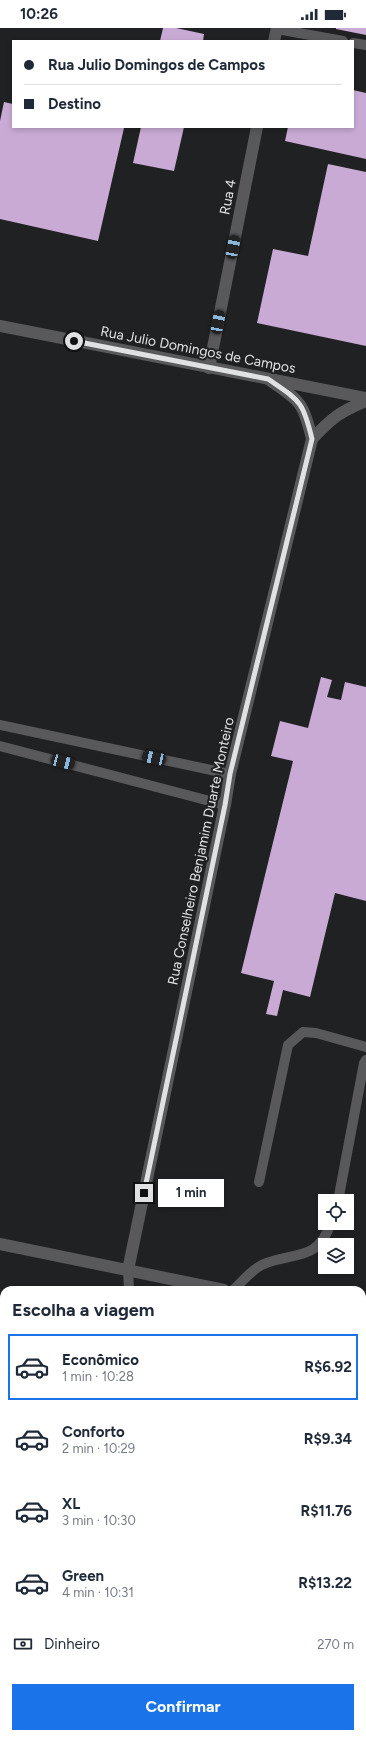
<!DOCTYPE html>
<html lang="pt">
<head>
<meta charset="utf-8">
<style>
	:root { --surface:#fff; --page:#f6f6f7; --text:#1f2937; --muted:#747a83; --line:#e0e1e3; --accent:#1a73e8 }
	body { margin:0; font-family:Figtree,sans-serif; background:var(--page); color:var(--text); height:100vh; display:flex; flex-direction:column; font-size:15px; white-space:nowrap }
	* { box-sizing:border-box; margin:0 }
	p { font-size:13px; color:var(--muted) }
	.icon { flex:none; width:22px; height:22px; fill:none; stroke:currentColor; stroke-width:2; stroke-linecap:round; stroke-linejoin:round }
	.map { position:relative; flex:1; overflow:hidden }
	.panel { position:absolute; left:0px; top:1258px; width:366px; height:452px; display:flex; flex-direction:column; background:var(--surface); border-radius:12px 12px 0 0; box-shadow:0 2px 6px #0003 }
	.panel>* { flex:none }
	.guide { position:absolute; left:12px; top:12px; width:342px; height:88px; border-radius:0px; box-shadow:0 2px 6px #0003; display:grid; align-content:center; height:88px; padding:0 12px; background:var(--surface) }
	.controls { position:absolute; left:318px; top:1166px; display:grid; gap:8px }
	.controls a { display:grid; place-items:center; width:36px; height:36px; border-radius:0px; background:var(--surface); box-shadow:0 2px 6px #0003; font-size:20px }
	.end { position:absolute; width:18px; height:18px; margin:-9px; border:5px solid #e0e1e2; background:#111; box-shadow:0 0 0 2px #111 }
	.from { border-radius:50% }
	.bubble { position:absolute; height:28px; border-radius:0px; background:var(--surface); box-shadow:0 2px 6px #0003; font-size:13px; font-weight:700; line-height:28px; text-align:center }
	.car { position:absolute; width:12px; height:24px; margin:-12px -6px; border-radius:5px; box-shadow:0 0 3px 1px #0007; background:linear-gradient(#222 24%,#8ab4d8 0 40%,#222 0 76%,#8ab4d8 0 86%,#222 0) }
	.guide b { display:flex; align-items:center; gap:14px; height:38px; font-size:15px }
	.guide b+b { border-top:1px solid var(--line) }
	.guide i { width:10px; height:10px; background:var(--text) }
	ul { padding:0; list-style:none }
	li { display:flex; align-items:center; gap:12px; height:66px; margin:0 8px 6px; padding:0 4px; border:2px solid transparent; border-radius:0px }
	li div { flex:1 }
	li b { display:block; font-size:15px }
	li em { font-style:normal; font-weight:700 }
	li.selected { border-color:var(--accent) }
	li>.icon { width:36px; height:36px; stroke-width:1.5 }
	h2 { padding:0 12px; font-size:18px; line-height:48px }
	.pay { display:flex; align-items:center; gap:10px; height:44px; padding:0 12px; font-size:15px }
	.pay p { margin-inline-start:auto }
	.action { display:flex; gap:8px; margin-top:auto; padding:8px 12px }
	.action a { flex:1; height:46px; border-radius:0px; background:var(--accent); color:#fff; font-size:16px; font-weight:700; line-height:46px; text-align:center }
	.status { display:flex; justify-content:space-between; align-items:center; height:28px; padding:0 20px; background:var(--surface); direction:ltr }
	.status svg { height:11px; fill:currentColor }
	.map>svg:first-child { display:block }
</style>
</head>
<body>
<div class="status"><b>10:26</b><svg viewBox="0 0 49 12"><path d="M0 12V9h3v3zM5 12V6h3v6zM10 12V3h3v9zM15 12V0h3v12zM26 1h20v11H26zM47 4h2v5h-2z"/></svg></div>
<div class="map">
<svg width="366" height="1710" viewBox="0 0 366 1710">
	<rect width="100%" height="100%" fill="#202123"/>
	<!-- building -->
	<g fill="#c9aad5">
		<path d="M163 0H176L204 6 203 13H160Z"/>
		<path d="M336 0H366V7L336 1Z"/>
		<path d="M353 62 366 65V131L285 113 288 99H353Z"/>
		<path d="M4 74 13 76V99L124 100 98 213 0 191V93Z"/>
		<path d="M141 99H184L174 143 133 135Z"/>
		<path d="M328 136 366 144V318L257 295 273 221 308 228Z"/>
		<path d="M321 649 332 652 327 669 341 672 345 654 366 659V873L335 865 310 969 283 962 277 988 266 986 274 953 241 945 293 733 271 728 280 693 308 700Z"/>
		<path d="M0 1313 4 1314V1452H0Z"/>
	</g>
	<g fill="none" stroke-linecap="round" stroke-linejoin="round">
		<!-- lane -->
		<g stroke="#59595c" stroke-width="10">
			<path d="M277 1 343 13"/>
			<path d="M353 15 366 17"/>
			<path d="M0 697 230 746"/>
			<path d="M0 718 225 777"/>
			<path d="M259 1154 288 1017 303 1004 316 1005 366 1019"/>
			<path d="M338 1173 364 1035 366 1032"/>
			<path d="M128 1242 129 1262"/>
			<path d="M233 1262C241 1255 254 1239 264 1236 296 1223 317 1234 331 1195"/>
			<path d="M362 1615 366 1616"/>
			<path d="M327 1710 328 1706"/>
		</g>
		<!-- street -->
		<g stroke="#59595c" stroke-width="12">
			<path d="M274 13 277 0"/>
			<path d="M209 340 257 99"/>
			<path d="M312 411C332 390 339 384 366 373"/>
			<path d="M128 1242 225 777 230 746 312 411C303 373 300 373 268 351"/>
		</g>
		<!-- secondary -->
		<g stroke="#59595c" stroke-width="12">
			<path d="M0 298 366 370"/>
			<path d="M0 1216 224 1262"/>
			<path d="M362 1290 366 1291"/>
		</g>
	</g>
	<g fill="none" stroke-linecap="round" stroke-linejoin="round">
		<!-- route -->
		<path stroke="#e0e1e2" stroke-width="5" d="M74 313 268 351C300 373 303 373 312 411L230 746 225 777 144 1165"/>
	</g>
	<g text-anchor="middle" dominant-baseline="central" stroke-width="4" stroke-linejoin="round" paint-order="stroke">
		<!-- street labels -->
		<g font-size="14" fill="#e0e1e2" stroke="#202123">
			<text transform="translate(228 169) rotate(-79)">Rua 4</text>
			<text transform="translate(198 322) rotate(11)">Rua Julio Domingos de Campos</text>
			<text transform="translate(201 823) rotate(-78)">Rua Conselheiro Benjamim Duarte Monteiro</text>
		</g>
	</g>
</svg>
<div class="controls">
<a><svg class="icon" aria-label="locate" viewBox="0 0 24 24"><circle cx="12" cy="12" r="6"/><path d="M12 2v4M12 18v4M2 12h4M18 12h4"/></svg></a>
<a><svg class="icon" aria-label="layers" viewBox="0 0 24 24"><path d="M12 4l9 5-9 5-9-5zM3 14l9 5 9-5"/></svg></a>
</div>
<i class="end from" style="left:74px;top:313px"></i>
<i class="end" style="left:144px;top:1165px"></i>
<div class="bubble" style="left:158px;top:1151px;width:66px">1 min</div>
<i class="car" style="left:233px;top:219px;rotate:11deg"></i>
<i class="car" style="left:218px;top:294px;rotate:11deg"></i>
<i class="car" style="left:154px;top:730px;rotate:282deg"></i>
<i class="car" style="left:63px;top:734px;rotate:105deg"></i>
<div class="guide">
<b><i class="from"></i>Rua Julio Domingos de Campos</b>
<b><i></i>Destino</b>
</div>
<section class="panel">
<h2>Escolha a viagem</h2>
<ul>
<li class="selected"><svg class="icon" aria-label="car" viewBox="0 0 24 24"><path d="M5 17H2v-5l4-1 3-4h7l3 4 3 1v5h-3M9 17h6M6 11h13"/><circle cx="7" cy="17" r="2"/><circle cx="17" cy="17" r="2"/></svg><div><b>Econômico</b><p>1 min · 10:28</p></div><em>R$6.92</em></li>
<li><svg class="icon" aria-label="car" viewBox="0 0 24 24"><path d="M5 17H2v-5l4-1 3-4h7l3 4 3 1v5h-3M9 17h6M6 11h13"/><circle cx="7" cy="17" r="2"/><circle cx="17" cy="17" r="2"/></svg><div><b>Conforto</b><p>2 min · 10:29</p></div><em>R$9.34</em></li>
<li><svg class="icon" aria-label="car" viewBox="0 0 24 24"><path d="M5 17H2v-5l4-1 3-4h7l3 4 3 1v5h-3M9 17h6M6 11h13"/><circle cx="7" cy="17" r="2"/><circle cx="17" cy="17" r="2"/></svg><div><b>XL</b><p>3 min · 10:30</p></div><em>R$11.76</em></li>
<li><svg class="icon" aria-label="car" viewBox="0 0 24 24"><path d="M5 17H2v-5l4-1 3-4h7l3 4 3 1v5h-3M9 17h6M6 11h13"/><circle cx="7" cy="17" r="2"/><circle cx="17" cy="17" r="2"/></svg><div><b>Green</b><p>4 min · 10:31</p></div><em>R$13.22</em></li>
</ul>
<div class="pay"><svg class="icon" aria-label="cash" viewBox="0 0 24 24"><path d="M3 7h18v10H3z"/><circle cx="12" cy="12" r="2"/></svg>Dinheiro<p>270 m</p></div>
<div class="action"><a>Confirmar</a></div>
</section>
</div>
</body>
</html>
